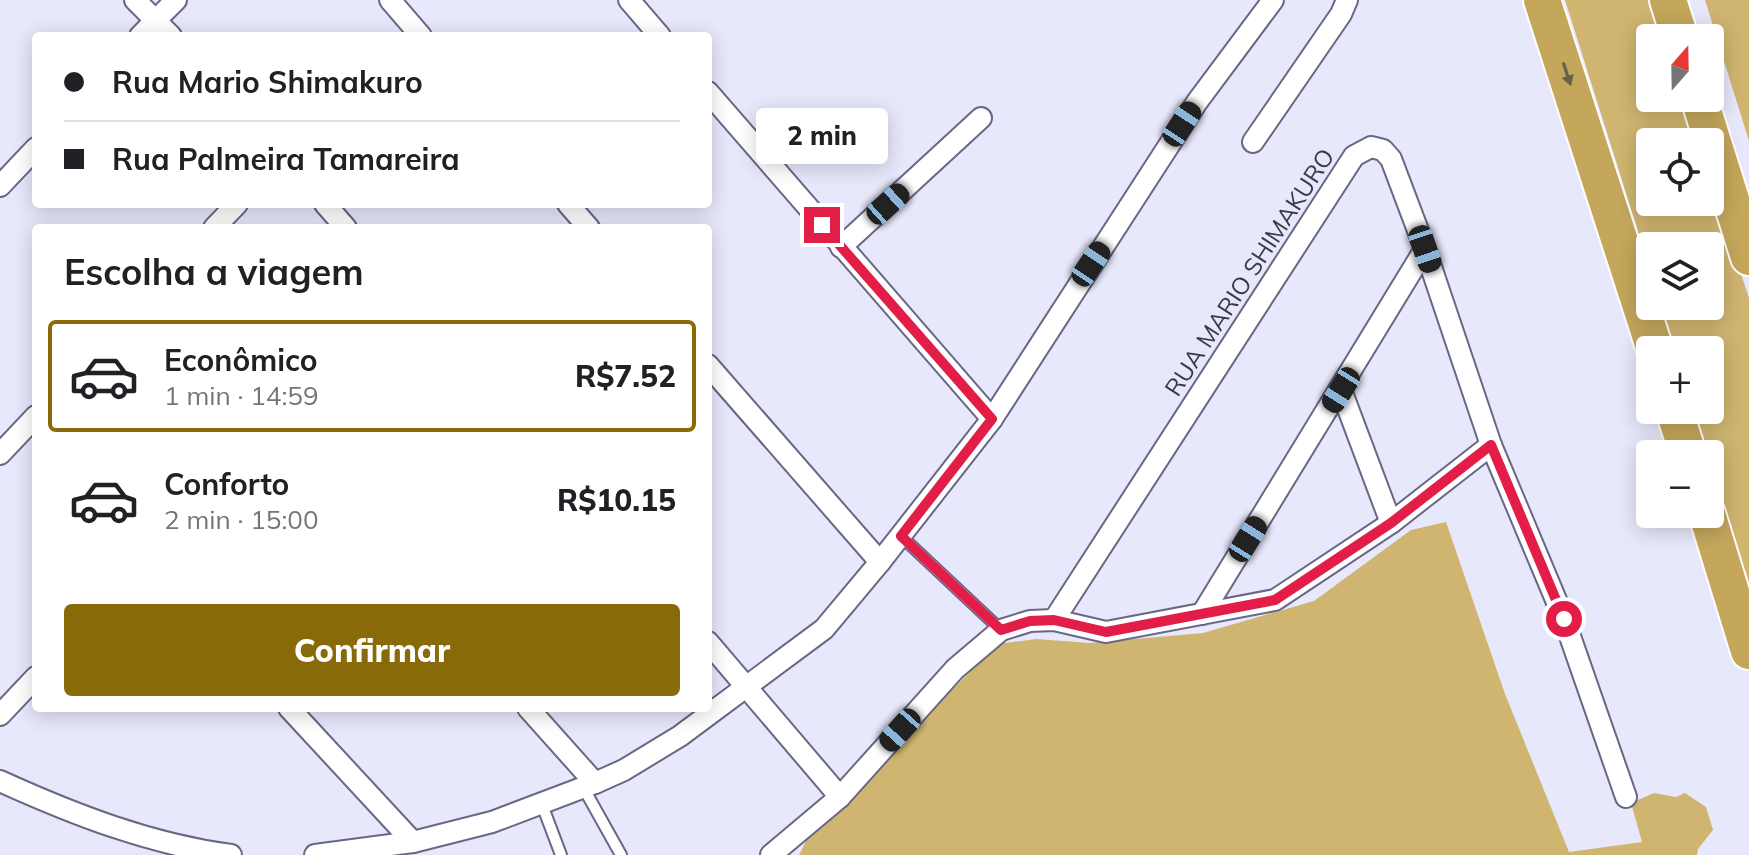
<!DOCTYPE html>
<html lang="pt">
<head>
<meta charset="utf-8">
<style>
	:root { --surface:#fff; --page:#f6f6f6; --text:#202124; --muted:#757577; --line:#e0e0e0; --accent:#886b08 }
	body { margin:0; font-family:Mulish,sans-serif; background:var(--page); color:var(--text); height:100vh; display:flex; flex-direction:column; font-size:30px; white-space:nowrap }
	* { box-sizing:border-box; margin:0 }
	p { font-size:26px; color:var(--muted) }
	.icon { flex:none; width:44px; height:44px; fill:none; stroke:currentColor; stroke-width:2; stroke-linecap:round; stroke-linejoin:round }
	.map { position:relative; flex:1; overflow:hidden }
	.drawer { position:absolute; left:32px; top:224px; width:680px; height:488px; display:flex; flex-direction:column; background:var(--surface); border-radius:8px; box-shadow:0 4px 20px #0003 }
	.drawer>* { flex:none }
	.guide { position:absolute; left:32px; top:32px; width:680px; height:176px; border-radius:8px; box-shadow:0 4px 20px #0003; display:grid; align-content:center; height:176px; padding:0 32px; background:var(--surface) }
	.needle { width:52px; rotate:20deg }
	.tools { position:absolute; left:1636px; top:24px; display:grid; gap:16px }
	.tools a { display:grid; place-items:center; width:88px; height:88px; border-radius:8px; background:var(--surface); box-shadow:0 4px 20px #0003; font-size:40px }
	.end { position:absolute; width:36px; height:36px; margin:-18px; border:10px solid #e11d48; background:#fff; box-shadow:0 0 0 4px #fff }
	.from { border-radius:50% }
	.bubble { position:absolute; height:56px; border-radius:8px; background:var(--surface); box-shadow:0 4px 20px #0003; font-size:26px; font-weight:800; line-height:56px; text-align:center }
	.car { position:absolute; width:24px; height:48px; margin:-24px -12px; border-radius:10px; box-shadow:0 0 6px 2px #0007; background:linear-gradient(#222 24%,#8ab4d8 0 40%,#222 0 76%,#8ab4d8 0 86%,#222 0) }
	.guide b { display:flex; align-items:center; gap:28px; height:76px; font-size:30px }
	.guide b+b { border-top:2px solid var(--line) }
	.guide i { width:20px; height:20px; background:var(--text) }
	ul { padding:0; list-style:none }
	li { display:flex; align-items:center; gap:24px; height:112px; margin:0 16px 12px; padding:0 16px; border:4px solid transparent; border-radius:8px }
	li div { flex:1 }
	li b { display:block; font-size:30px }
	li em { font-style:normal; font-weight:800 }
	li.selected { border-color:var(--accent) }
	li>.icon { width:72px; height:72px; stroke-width:1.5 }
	h2 { padding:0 32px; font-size:36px; line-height:96px }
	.cta { display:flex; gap:16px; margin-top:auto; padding:16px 32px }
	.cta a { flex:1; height:92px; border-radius:8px; background:var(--accent); color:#fff; font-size:32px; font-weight:800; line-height:92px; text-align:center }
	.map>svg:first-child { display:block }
</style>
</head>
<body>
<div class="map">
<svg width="1749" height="855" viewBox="0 0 1749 855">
	<rect width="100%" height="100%" fill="#e8e8fc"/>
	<!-- green -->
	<g fill="#d0b571">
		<path d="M1565 0H1652L1664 38H1650V98H1684L1698 142H1650V202H1710V179L1749 298V586L1694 410H1710V350H1675L1662 306H1710V246H1650V269Z"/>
		<path d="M1705 0H1749V141Z"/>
		<path d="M1446 522 1505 694 1569 852 1642 842 1631 803 1654 793 1676 797 1685 793 1706 807 1713 830 1698 849 1697 855H799L811 831 998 644 1036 639 1090 643 1203 633 1314 601 1411 530Z"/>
	</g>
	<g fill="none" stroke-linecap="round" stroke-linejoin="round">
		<defs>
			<g id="lane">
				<path d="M901 536 1001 630"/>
				<path d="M583 787 621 855"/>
				<path d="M541 802 561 855"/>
			</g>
			<g id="street">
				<path d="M135 0 171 36"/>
				<path d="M390 0 421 36"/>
				<path d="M629 0 660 36"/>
				<path d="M140 36 176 0"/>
				<path d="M708 92 992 419"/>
				<path d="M1253 142 1341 14 1347 0"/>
				<path d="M0 186 36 148"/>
				<path d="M325 204 346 228"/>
				<path d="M568 204 589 228"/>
				<path d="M214 228 237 204"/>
				<path d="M841 247 981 118"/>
				<path d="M708 365 880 562"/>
				<path d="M1341 390 1391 523"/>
				<path d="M0 454 36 416"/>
				<path d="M1202 614 1425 249"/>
				<path d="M1054 620 1354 156 1371 147 1383 150 1391 159 1425 249 1491 445 1564 619 1626 797"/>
				<path d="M708 642 840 797"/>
				<path d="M289 708 413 842"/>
				<path d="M528 708 595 783"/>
				<path d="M0 715 36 677"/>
				<path d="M0 781C75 815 150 844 231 855"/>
				<path d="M315 855 413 842 492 822 595 783 624 770 680 736 824 629 880 562 992 419 1197 102 1273 0"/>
				<path d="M771 855 840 797 955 669 1001 630 1030 621 1054 620 1106 632 1275 600 1391 523 1491 445"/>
			</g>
			<g id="highway">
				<path d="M1542 0 1655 350"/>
				<path d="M1668 0 1680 38"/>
				<path d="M1699 98 1749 257"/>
				<path d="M1674 410 1688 454"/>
				<path d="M1707 514 1749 651"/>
			</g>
		</defs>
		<!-- lane casing -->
		<use href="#lane" stroke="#696784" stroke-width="14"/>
		<!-- street casing -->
		<use href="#street" stroke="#696784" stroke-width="24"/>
		<!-- highway casing -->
		<use href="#highway" stroke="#fff" stroke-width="40"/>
		<!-- lane -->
		<use href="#lane" stroke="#fff" stroke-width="10"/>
		<!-- street -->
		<use href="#street" stroke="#fff" stroke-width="20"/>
		<!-- highway -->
		<use href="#highway" stroke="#c4a75b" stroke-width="36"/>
	</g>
	<!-- one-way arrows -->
	<defs><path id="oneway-solid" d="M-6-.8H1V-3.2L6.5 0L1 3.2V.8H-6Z" transform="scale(2)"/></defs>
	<use fill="#6a604e" href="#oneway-solid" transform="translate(1567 74) rotate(72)"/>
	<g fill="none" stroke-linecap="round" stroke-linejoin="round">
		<!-- route -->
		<path stroke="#e11d48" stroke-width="10" d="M822 225 992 419 901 536 1001 630 1030 621 1054 620 1106 632 1275 600 1391 523 1491 445 1564 619"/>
	</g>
	<g text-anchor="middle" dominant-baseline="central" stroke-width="7" stroke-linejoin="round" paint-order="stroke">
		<!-- street labels -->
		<g font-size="24" fill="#3a3a47" stroke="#e8e8fc">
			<text transform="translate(1249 272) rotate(-57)">RUA MARIO SHIMAKURO</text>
		</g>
	</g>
</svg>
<div class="tools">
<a><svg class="needle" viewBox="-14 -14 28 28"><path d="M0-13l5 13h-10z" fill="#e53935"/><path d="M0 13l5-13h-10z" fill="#757577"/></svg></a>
<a><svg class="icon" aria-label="locate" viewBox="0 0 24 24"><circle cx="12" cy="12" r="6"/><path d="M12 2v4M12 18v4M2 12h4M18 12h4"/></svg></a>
<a><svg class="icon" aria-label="layers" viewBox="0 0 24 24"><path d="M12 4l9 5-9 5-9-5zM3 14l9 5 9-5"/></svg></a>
<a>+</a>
<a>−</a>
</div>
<i class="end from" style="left:1564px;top:619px"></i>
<i class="end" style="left:822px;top:225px"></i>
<div class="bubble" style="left:756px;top:108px;width:132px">2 min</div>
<i class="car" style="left:1182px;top:124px;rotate:33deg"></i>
<i class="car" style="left:888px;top:204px;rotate:48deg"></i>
<i class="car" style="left:1425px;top:249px;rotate:161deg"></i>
<i class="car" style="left:1091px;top:264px;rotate:34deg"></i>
<i class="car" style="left:1341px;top:390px;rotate:212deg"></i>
<i class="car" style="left:1248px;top:539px;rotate:32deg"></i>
<i class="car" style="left:900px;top:730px;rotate:222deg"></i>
<div class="guide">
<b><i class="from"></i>Rua Mario Shimakuro</b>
<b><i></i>Rua Palmeira Tamareira</b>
</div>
<section class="drawer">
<h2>Escolha a viagem</h2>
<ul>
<li class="selected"><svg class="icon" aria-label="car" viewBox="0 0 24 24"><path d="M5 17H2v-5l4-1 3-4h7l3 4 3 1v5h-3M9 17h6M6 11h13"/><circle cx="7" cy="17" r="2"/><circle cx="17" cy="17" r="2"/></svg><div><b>Econômico</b><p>1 min · 14:59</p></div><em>R$7.52</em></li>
<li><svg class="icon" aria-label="car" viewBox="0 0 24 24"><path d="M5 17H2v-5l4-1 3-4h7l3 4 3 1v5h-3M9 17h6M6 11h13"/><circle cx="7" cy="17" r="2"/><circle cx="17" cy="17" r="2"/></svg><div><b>Conforto</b><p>2 min · 15:00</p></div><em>R$10.15</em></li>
</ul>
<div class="cta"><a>Confirmar</a></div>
</section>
</div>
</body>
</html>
